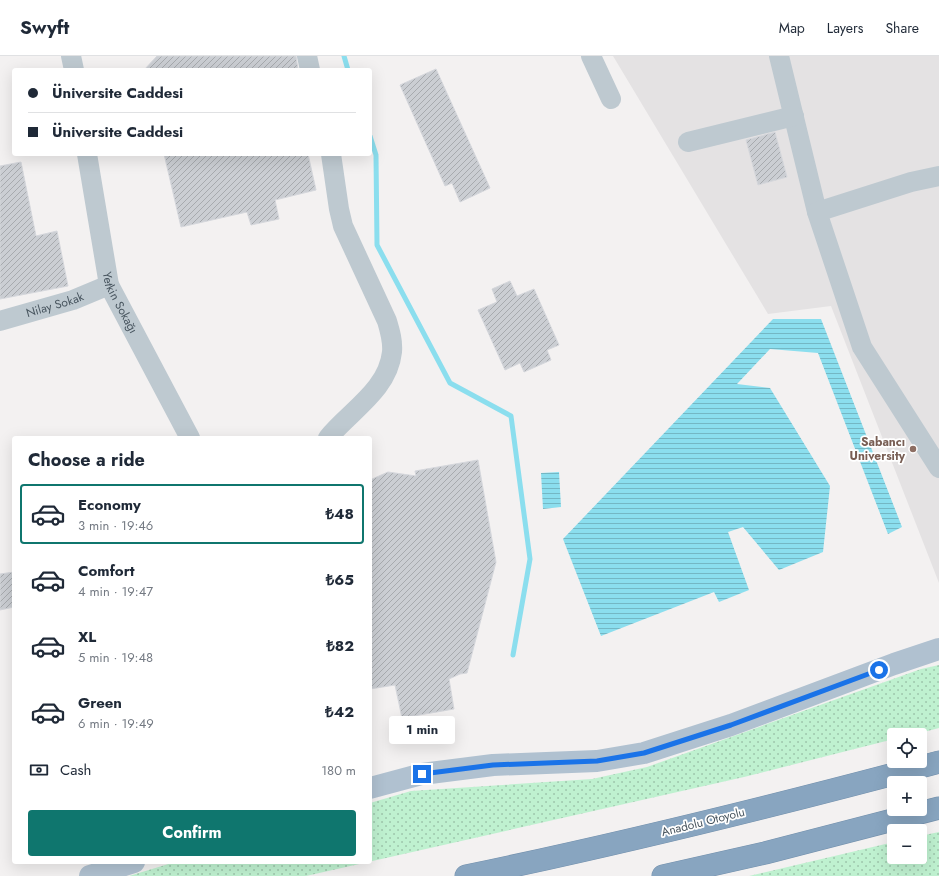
<!DOCTYPE html>
<html lang="en">
<head>
<meta charset="utf-8">
<style>
	:root { --surface:#fff; --page:#f2f2f3; --text:#1f2937; --muted:#747a83; --line:#e0e1e3; --accent:#0f766e }
	body { margin:0; font-family:Jost,sans-serif; background:var(--page); color:var(--text); height:100vh; display:flex; flex-direction:column; font-size:15px; white-space:nowrap }
	* { box-sizing:border-box; margin:0 }
	p { font-size:13px; color:var(--muted) }
	.icon { flex:none; width:22px; height:22px; fill:none; stroke:currentColor; stroke-width:2; stroke-linecap:round; stroke-linejoin:round }
	.map { position:relative; flex:1; overflow:hidden }
	.side { position:absolute; left:12px; top:380px; width:360px; height:428px; display:flex; flex-direction:column; background:var(--surface); border-radius:4px; box-shadow:0 4px 16px #0002 }
	.side>* { flex:none }
	.hud { position:absolute; left:12px; top:12px; width:360px; height:88px; border-radius:4px; box-shadow:0 4px 16px #0002; display:grid; align-content:center; height:88px; padding:0 16px; background:var(--surface) }
	.fabs { position:absolute; left:887px; top:672px; display:grid; gap:8px }
	.fabs a { display:grid; place-items:center; width:40px; height:40px; border-radius:4px; background:var(--surface); box-shadow:0 4px 16px #0002; font-size:20px }
	.end { position:absolute; width:18px; height:18px; margin:-9px; border:5px solid #1a73e8; background:#fff; box-shadow:0 0 0 2px #fff }
	.from { border-radius:50% }
	.bubble { position:absolute; height:28px; border-radius:4px; background:var(--surface); box-shadow:0 4px 16px #0002; font-size:13px; font-weight:700; line-height:28px; text-align:center }
	.hud b { display:flex; align-items:center; gap:14px; height:38px; font-size:15px }
	.hud b+b { border-top:1px solid var(--line) }
	.hud i { width:10px; height:10px; background:var(--text) }
	ul { padding:0; list-style:none }
	li { display:flex; align-items:center; gap:12px; height:60px; margin:0 8px 6px; padding:0 8px; border:2px solid transparent; border-radius:4px }
	li div { flex:1 }
	li b { display:block; font-size:15px }
	li em { font-style:normal; font-weight:700 }
	li.on { border-color:var(--accent) }
	li>.icon { width:36px; height:36px; stroke-width:1.5 }
	h2 { padding:0 16px; font-size:18px; line-height:48px }
	.pay { display:flex; align-items:center; gap:10px; height:44px; padding:0 16px; font-size:15px }
	.pay p { margin-inline-start:auto }
	.primary-button { display:flex; gap:8px; margin-top:auto; padding:8px 16px }
	.primary-button a { flex:1; height:46px; border-radius:4px; background:var(--accent); color:#fff; font-size:16px; font-weight:700; line-height:46px; text-align:center }
	header { display:flex; align-items:center; gap:24px; box-sizing:border-box; height:56px; padding:0 20px; background:var(--surface); border-bottom:1px solid var(--line) }
	header strong { font-size:19px }
	nav { display:flex; gap:22px; margin-inline-start:auto; font-size:14px }
	.map>svg:first-child { display:block }
</style>
</head>
<body>
<header>
<strong>Swyft</strong>
<nav><a>Map</a><a>Layers</a><a>Share</a></nav>
</header>
<div class="map">
<svg width="939" height="820" viewBox="0 0 939 820">
	<defs>
		<pattern id="grass-dots" width="8" height="8" patternUnits="userSpaceOnUse"><rect width="8" height="8" fill="#bff1d0"/><path d="M2 2h.1M6 6h.1" fill="none" stroke="#9dc6ac" stroke-width="1.8" stroke-linecap="round"/></pattern>
		<pattern id="water-rules" width="6" height="5" patternUnits="userSpaceOnUse"><rect width="6" height="5" fill="#8bdeee"/><path d="M0 2.5h6" fill="none" stroke="#74b7c4"/></pattern>
		<pattern id="building-hatch" width="6" height="6" patternUnits="userSpaceOnUse"><rect width="6" height="6" fill="#cbced3"/><path d="M-1 1l2-2M0 6l6-6M5 7l2-2" fill="none" stroke="#a7aaae"/></pattern>
	</defs>
	<rect width="100%" height="100%" fill="#f3f1f1"/>
	<!-- education -->
	<path fill="#e4e2e3" d="M613 0H939V527L831 250 768 258Z"/>
	<!-- grass -->
	<g fill="url(#grass-dots)">
		<path d="M939 609V672L912 679H894V683L744 721 306 820H129L175 806H370V747L411 735 592 723 647 711 921 613Z"/>
		<path d="M939 776V820H749L894 786V801H920V780Z"/>
	</g>
	<!-- water -->
	<g fill="url(#water-rules)">
		<path d="M773 263H821L902 471 888 478 818 297 770 293 737 328 770 332 830 430 823 496 779 514 743 471 728 476 749 534 719 546 714 536 601 580 563 483Z"/>
		<path d="M559 416 561 451 543 453 541 417Z"/>
	</g>
	<g fill="none" stroke-linecap="round" stroke-linejoin="round">
		<!-- stream -->
		<g stroke="#8bdeee" stroke-width="5">
			<path d="M344 0 348 14"/>
			<path d="M370 80 376 99 377 189 450 327 511 360 530 503 513 599"/>
		</g>
	</g>
	<!-- building -->
	<g fill="url(#building-hatch)" stroke="#d5d7dc">
		<path d="M157 0H296L298 14H144Z"/>
		<path d="M436 13 490 132 460 146 452 127 445 130 400 29Z"/>
		<path d="M775 76 787 121 758 129 746 84Z"/>
		<path d="M164 98H308L316 134 275 144 279 163 251 169 247 156 181 171Z"/>
		<path d="M21 106 36 180 57 175 68 230 0 243V110Z"/>
		<path d="M510 225 517 240 534 233 559 289 547 294 551 304 524 316 520 307 505 314 478 254 497 246 492 233Z"/>
		<path d="M478 404 496 506 467 617 460 618 449 623 454 653 402 662 395 629 370 633V424L388 416 416 420 415 415Z"/>
		<path d="M14 516V551L0 554V518Z"/>
	</g>
	<g fill="none" stroke-linecap="round" stroke-linejoin="round">
		<defs>
			<g id="highway">
				<path d="M466 820C625 787 782 748 939 706"/>
				<path d="M663 820 765 797 939 752"/>
			</g>
		</defs>
		<!-- highway casing -->
		<use href="#highway" stroke="#7390ac" stroke-width="23"/>
		<!-- minor -->
		<g stroke="#bec9d0" stroke-width="20">
			<path d="M71 0 74 14"/>
			<path d="M307 0 310 14"/>
			<path d="M591 0 611 43"/>
			<path d="M779 0 817 156"/>
			<path d="M688 86 794 60"/>
			<path id="s1" d="M87 98 109 229 190 382"/>
			<path d="M939 120 911 126 817 156 862 291 939 412"/>
			<path id="s2" d="M0 265 73 244 109 229"/>
			<path d="M328 382C350 355 388 334 392 296 393 285 390 275 387 265L343 170 339 153 331 98"/>
		</g>
		<!-- major -->
		<g stroke="#b0c1d0" stroke-width="22">
			<path d="M370 732 422 718 493 709 597 705 644 697 731 669 894 608 939 593"/>
			<path d="M90 820 134 806"/>
		</g>
		<!-- highway -->
		<use href="#highway" stroke="#88a5c0" stroke-width="22"/>
	</g>
	<g fill="none" stroke-linecap="round" stroke-linejoin="round">
		<!-- route -->
		<path stroke="#1a73e8" stroke-width="5" d="M422 718 493 709 597 705 644 697 731 669 879 614"/>
	</g>
	<!-- markers -->
	<circle fill="#8d6e63" stroke="#fff" stroke-width="1.5" cx="913" cy="393" r="4"/>
	<g text-anchor="middle" dominant-baseline="central" stroke-width="3.5" stroke-linejoin="round" paint-order="stroke">
		<!-- street labels -->
		<g font-size="12" fill="#48555f" stroke="#fff">
			<text stroke="none"><textPath href="#s1" startOffset="153">Yetkin Sokağı</textPath></text>
			<text stroke="none"><textPath href="#s2" startOffset="57">Nilay Sokak</textPath></text>
			<text transform="translate(703 766) rotate(-14)">Anadolu Otoyolu</text>
		</g>
		<!-- education labels -->
		<g font-size="12" font-weight="bold" fill="#785e54" stroke="#fff" text-anchor="end">
			<text x="905" y="386">Sabancı<tspan x="905" dy="14">University</tspan></text>
		</g>
	</g>
</svg>
<div class="fabs">
<a><svg class="icon" aria-label="locate" viewBox="0 0 24 24"><circle cx="12" cy="12" r="6"/><path d="M12 2v4M12 18v4M2 12h4M18 12h4"/></svg></a>
<a>+</a>
<a>−</a>
</div>
<i class="end from" style="left:879px;top:614px"></i>
<i class="end" style="left:422px;top:718px"></i>
<div class="bubble" style="left:389px;top:660px;width:66px">1 min</div>
<div class="hud">
<b><i class="from"></i>Üniversite Caddesi</b>
<b><i></i>Üniversite Caddesi</b>
</div>
<section class="side">
<h2>Choose a ride</h2>
<ul>
<li class="on"><svg class="icon" aria-label="car" viewBox="0 0 24 24"><path d="M5 17H2v-5l4-1 3-4h7l3 4 3 1v5h-3M9 17h6M6 11h13"/><circle cx="7" cy="17" r="2"/><circle cx="17" cy="17" r="2"/></svg><div><b>Economy</b><p>3 min · 19:46</p></div><em>₺48</em></li>
<li><svg class="icon" aria-label="car" viewBox="0 0 24 24"><path d="M5 17H2v-5l4-1 3-4h7l3 4 3 1v5h-3M9 17h6M6 11h13"/><circle cx="7" cy="17" r="2"/><circle cx="17" cy="17" r="2"/></svg><div><b>Comfort</b><p>4 min · 19:47</p></div><em>₺65</em></li>
<li><svg class="icon" aria-label="car" viewBox="0 0 24 24"><path d="M5 17H2v-5l4-1 3-4h7l3 4 3 1v5h-3M9 17h6M6 11h13"/><circle cx="7" cy="17" r="2"/><circle cx="17" cy="17" r="2"/></svg><div><b>XL</b><p>5 min · 19:48</p></div><em>₺82</em></li>
<li><svg class="icon" aria-label="car" viewBox="0 0 24 24"><path d="M5 17H2v-5l4-1 3-4h7l3 4 3 1v5h-3M9 17h6M6 11h13"/><circle cx="7" cy="17" r="2"/><circle cx="17" cy="17" r="2"/></svg><div><b>Green</b><p>6 min · 19:49</p></div><em>₺42</em></li>
</ul>
<div class="pay"><svg class="icon" aria-label="cash" viewBox="0 0 24 24"><path d="M3 7h18v10H3z"/><circle cx="12" cy="12" r="2"/></svg>Cash<p>180 m</p></div>
<div class="primary-button"><a>Confirm</a></div>
</section>
</div>
</body>
</html>
